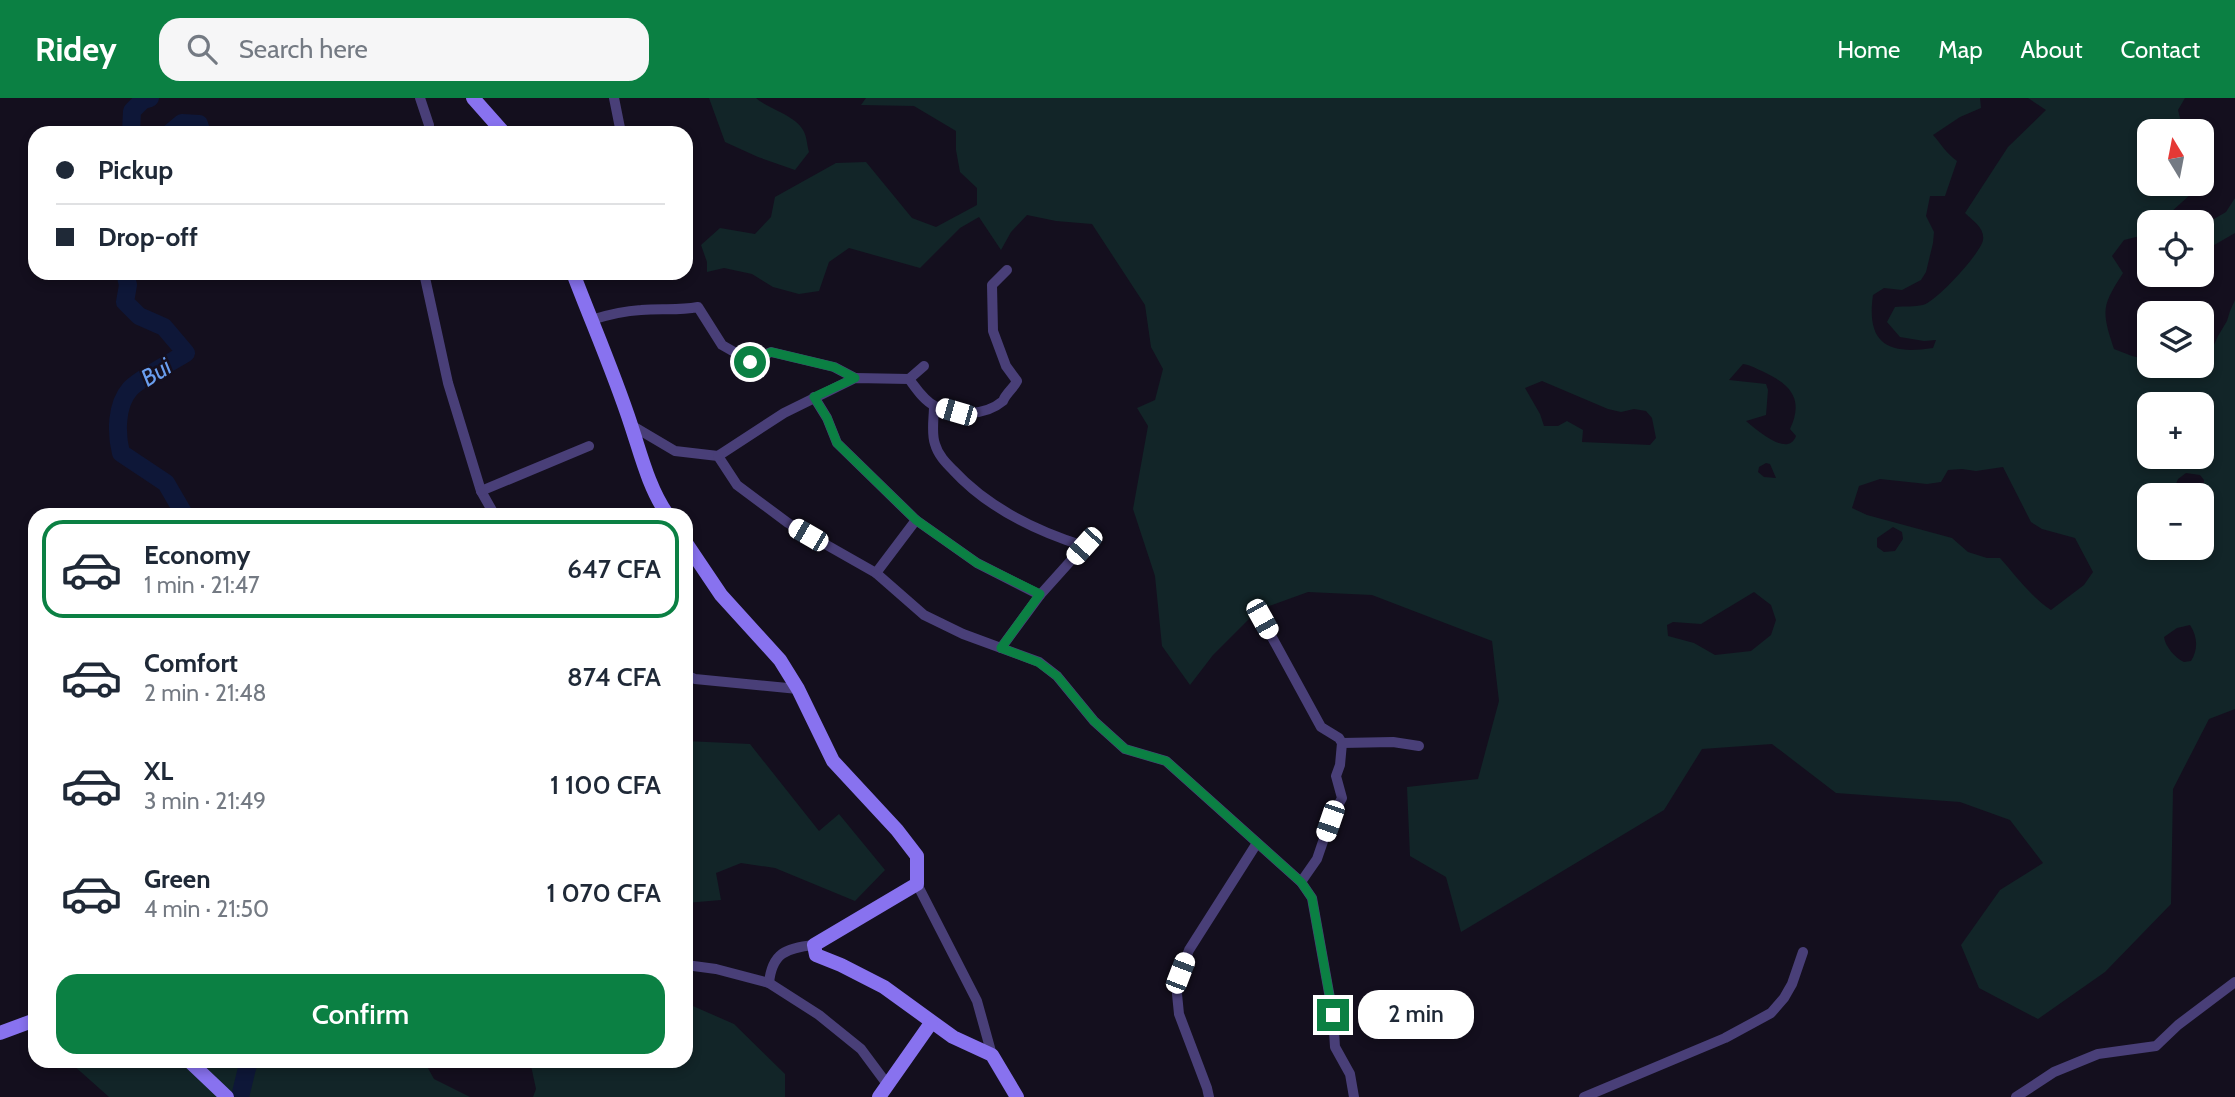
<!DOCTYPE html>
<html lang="en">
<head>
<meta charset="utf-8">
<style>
	:root { --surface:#fff; --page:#f6f6f7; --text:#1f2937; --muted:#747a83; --line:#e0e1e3; --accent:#0b8043 }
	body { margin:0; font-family:Cabin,sans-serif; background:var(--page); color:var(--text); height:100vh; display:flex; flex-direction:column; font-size:26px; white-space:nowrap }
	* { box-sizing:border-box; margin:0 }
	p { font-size:23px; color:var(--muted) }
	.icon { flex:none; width:38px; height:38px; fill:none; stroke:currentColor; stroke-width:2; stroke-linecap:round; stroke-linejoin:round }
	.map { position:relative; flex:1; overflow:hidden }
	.details { position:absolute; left:28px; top:410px; width:665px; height:560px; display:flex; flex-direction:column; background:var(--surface); border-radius:21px; box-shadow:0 4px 10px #0003 }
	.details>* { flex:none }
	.guide { position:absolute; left:28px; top:28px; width:665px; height:154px; border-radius:21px; box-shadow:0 4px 10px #0003; display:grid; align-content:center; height:154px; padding:0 28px; background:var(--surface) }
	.needle { width:46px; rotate:350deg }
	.tools { position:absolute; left:2137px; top:21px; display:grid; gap:14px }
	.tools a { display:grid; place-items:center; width:77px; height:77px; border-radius:14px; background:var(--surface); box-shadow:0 4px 10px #0003; font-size:35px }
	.end { position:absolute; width:32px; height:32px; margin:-16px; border:9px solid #0b8043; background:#fff; box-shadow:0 0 0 4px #fff }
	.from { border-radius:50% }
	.bubble { position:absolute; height:49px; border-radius:21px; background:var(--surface); box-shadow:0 4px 10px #0003; font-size:23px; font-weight:600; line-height:49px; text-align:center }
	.car { position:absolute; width:21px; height:42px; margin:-21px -10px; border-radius:9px; box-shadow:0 0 5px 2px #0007; background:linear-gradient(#fff 24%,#345 0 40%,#fff 0 76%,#345 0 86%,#fff 0) }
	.guide b { display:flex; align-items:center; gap:24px; height:66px; font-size:26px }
	.guide b+b { border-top:2px solid var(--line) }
	.guide i { width:18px; height:18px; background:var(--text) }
	ul { padding:12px 0 0; list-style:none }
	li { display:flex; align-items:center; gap:21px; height:98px; margin:0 14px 10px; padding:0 14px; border:4px solid transparent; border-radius:21px }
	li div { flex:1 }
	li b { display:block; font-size:26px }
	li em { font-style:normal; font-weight:600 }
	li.on { border-color:var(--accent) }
	li>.icon { width:63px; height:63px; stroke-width:1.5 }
	.button { display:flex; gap:14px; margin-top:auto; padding:14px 28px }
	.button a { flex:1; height:80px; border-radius:21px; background:var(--accent); color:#fff; font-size:28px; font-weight:600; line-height:80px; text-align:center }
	header { display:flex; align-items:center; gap:42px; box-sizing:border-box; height:98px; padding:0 35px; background:var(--accent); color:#fff }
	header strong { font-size:33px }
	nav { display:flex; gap:38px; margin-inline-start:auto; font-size:24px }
	.search { width:490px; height:63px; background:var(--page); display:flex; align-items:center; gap:18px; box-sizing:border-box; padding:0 24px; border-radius:21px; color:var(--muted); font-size:26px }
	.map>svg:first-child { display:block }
</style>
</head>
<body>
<header>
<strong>Ridey</strong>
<div class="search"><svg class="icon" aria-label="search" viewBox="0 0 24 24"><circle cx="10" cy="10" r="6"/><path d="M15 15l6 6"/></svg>Search here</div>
<nav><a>Home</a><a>Map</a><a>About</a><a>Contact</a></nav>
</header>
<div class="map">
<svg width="2235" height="999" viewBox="0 0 2235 999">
	<rect width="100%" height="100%" fill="#140f1e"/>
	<!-- green -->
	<g fill="#122528" fill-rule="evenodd">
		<path d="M709 0H756C768 11 795 17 803 32 807 38 807 48 809 54L795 72 758 59 725 44Z"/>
		<path d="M866 0H1980L1981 10 1960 19 1933 37C1942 47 1945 54 1957 63L1945 98H1930L1926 118 1934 134 1933 145 1926 174 1921 182 1902 192 1884 190 1873 197C1866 246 1888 257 1933 250L1936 242 1924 243 1900 239 1887 224 1895 209C1904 208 1914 209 1923 207 1936 204 1981 155 1983 142 1985 130 1973 123 1965 115L2008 49 2046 12 2028 0H2185L2178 12 2181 24 2187 33H2149V86H2202V56L2213 76 2160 124H2149V133L2144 137 2124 142 2112 158 2123 175C2102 208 2101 212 2114 251L2132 258 2149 262V268H2202V264L2209 258 2218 238 2227 223 2230 213 2235 202V611L2209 621 2173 691 2171 806 2105 874 2038 921 1979 890 1961 847 2000 792 2043 765 2010 722 1960 704 1836 695 1772 646 1702 651 1664 712 1461 834 1446 779 1410 758 1407 689 1478 681 1499 603 1492 543 1372 497 1308 494 1258 512 1213 557 1190 587 1162 548 1155 478 1133 411 1148 328 1137 310 1155 302 1163 271 1151 249 1145 207 1092 126 1056 123 1027 117 1011 134 1001 152 979 119 960 130 920 170 849 150 829 164 819 193 799 196 773 189 752 176 724 170 707 174V164L701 147 720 130 755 136 771 119 775 99 836 65 866 64 912 120 936 129 977 107V90L960 74 956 52V33L914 8 861 7ZM1743 266C1751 267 1757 271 1764 274 1791 287 1804 301 1790 331L1796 338C1788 360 1757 332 1746 323L1766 317 1768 292 1766 286 1729 282ZM1542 283 1608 311 1621 314 1634 311 1646 313 1652 320 1656 340 1650 347 1582 344 1583 332 1567 323 1558 328H1544L1540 316 1525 290ZM2202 306V359H2149V306ZM1766 365 1770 366 1776 380 1764 379 1758 374 1759 369ZM2003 369 2031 424 2042 431 2075 440 2093 474 2084 487 2051 512C2031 499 2016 478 2000 460H1987L1968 454 1952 440 1867 417 1852 410 1859 388 1880 381 1927 386 1941 384 1948 372 1962 371 1976 373ZM2186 375 2200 377 2204 382V388L2201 394 2187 396 2178 392 2175 388 2178 381ZM2202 397V450H2149V397ZM1893 429 1902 434 1903 441 1895 453 1884 454 1877 449V440ZM1754 494 1771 507 1776 522 1771 537 1751 553 1715 557 1694 545 1668 538 1667 527 1673 524 1701 526ZM2190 527C2198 539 2198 552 2191 563L2184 564C2175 560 2165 548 2164 539L2177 530Z"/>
		<path d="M2235 100V135L2202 154V128L2226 114Z"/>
		<path d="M686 643 750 646 819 733 839 716 885 772 855 803 775 770 741 765 716 775 721 802 686 805Z"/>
		<path d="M686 905 734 926 785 976V999H533L536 991 530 963 686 962Z"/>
		<path d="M74 962 424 963 434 981 470 999H109L72 966Z"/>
	</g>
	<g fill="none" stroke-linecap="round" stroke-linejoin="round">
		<!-- river -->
		<g stroke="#0e1738" stroke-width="18">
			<path d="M131 35 132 13 143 2 150 0"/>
			<path d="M170 35 182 25 199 26 202 35"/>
			<path d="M125 175 128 187 125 204 139 218 164 229 186 255C172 264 140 280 130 291 116 307 116 335 121 355L166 385 184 416"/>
			<path d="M240 999 249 962"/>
		</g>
		<!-- street -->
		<g stroke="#493f78" stroke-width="10">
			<path d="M420 0 429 27 428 35"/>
			<path d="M614 0 621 35"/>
			<path d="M424 175 448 285 481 393 494 416"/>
			<path d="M591 222C607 217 624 213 641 212 662 210 677 213 698 209L722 247 750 263 771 254 834 269 855 280"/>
			<path d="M909 281C916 290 924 303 935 308 957 318 985 318 1003 303 1006 295 1013 291 1017 283L1006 268 993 233 992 187 1007 172"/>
			<path d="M814 299 827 320 837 345 916 422 977 465 1040 497"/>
			<path d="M934 308C934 320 931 335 935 346 938 357 946 365 953 372 988 410 1036 433 1084 448L1040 497 1001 550"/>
			<path d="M631 327 675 353 718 358 737 387 788 425 876 475 924 517 963 536 1039 564 1057 578 1094 623 1125 651 1166 663 1301 784 1312 800 1333 917 1335 949 1350 976 1354 999"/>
			<path d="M718 358 784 315 855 280 909 281 924 268"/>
			<path d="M481 393 589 348"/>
			<path d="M876 475 916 422"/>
			<path d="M1262 521 1321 629 1339 640 1342 645 1340 667 1336 678 1342 700 1330 723 1317 761 1301 784"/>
			<path d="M686 577 695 581 798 591"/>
			<path d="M1342 645 1393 644 1419 648"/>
			<path d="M917 786 977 903 992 957"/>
			<path d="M686 867 716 871 769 885 819 917 861 951 887 986"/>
			<path d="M769 885C772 855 786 850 814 847"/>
			<path d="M1209 999 1207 990 1179 916 1177 896 1180 875 1189 852 1257 745"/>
			<path d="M1584 999 1725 940 1771 915 1784 900 1792 886 1803 854"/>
			<path d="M2016 999 2054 974 2098 956 2156 948 2178 927 2235 884"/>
		</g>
		<!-- secondary -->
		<g stroke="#8872ef" stroke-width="14">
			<path d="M473 0 504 35"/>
			<path d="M573 175C592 225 614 275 631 327 641 357 649 390 667 416"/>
			<path d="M686 445 721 497 780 562 798 591 833 663 897 732 917 758V786L814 847 816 857 841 867 884 889 953 939 992 957 1017 999"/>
			<path d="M0 935 35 922"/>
			<path d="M188 962 227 999"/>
			<path d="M879 999 931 925"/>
		</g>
	</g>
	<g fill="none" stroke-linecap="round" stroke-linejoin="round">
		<!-- route -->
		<path stroke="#0b8043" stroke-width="9" d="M750 264 771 254 834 269 855 280 814 299 827 320 837 345 916 422 977 465 1040 496 1001 550 1038 564 1057 578 1094 623 1125 651 1166 663 1301 784 1312 800 1333 917"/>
	</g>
	<g text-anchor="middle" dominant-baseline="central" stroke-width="5" stroke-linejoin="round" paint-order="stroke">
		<!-- water labels -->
		<g font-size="24" font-style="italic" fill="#6a9eef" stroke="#140f1e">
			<text transform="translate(156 274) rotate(-32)">Bui</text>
		</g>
	</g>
</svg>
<div class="tools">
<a><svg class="needle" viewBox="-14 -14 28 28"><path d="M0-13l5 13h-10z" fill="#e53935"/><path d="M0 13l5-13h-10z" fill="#747a83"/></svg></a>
<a><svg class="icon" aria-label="locate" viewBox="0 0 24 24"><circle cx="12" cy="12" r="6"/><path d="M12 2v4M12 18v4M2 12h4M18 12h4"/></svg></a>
<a><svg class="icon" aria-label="layers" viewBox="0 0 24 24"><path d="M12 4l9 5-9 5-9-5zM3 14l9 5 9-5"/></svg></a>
<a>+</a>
<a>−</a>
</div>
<i class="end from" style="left:750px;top:264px"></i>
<i class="end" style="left:1333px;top:917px"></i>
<div class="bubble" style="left:1358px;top:892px;width:116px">2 min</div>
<i class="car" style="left:956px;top:314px;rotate:286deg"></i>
<i class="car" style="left:808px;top:437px;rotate:300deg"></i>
<i class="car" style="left:1084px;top:448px;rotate:222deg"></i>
<i class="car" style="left:1262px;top:521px;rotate:151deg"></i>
<i class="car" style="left:1330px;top:723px;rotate:199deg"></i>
<i class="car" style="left:1180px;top:875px;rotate:21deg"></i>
<div class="guide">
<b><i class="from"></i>Pickup</b>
<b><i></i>Drop-off</b>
</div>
<section class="details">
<ul>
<li class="on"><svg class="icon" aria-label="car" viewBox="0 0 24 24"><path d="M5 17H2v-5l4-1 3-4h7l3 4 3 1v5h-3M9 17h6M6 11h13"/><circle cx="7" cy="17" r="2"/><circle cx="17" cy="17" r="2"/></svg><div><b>Economy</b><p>1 min · 21:47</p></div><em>647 CFA</em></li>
<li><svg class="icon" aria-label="car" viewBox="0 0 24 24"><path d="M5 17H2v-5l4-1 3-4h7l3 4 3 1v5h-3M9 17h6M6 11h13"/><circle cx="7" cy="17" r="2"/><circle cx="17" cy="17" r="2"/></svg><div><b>Comfort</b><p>2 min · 21:48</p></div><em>874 CFA</em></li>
<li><svg class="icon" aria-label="car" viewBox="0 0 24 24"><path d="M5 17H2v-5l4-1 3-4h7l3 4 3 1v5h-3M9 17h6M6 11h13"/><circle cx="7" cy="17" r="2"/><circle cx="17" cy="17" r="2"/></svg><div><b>XL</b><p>3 min · 21:49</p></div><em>1 100 CFA</em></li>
<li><svg class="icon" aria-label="car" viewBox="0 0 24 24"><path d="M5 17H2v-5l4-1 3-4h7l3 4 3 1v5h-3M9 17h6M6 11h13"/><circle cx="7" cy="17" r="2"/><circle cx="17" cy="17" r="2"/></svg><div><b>Green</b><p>4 min · 21:50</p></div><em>1 070 CFA</em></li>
</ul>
<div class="button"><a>Confirm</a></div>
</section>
</div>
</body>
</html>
